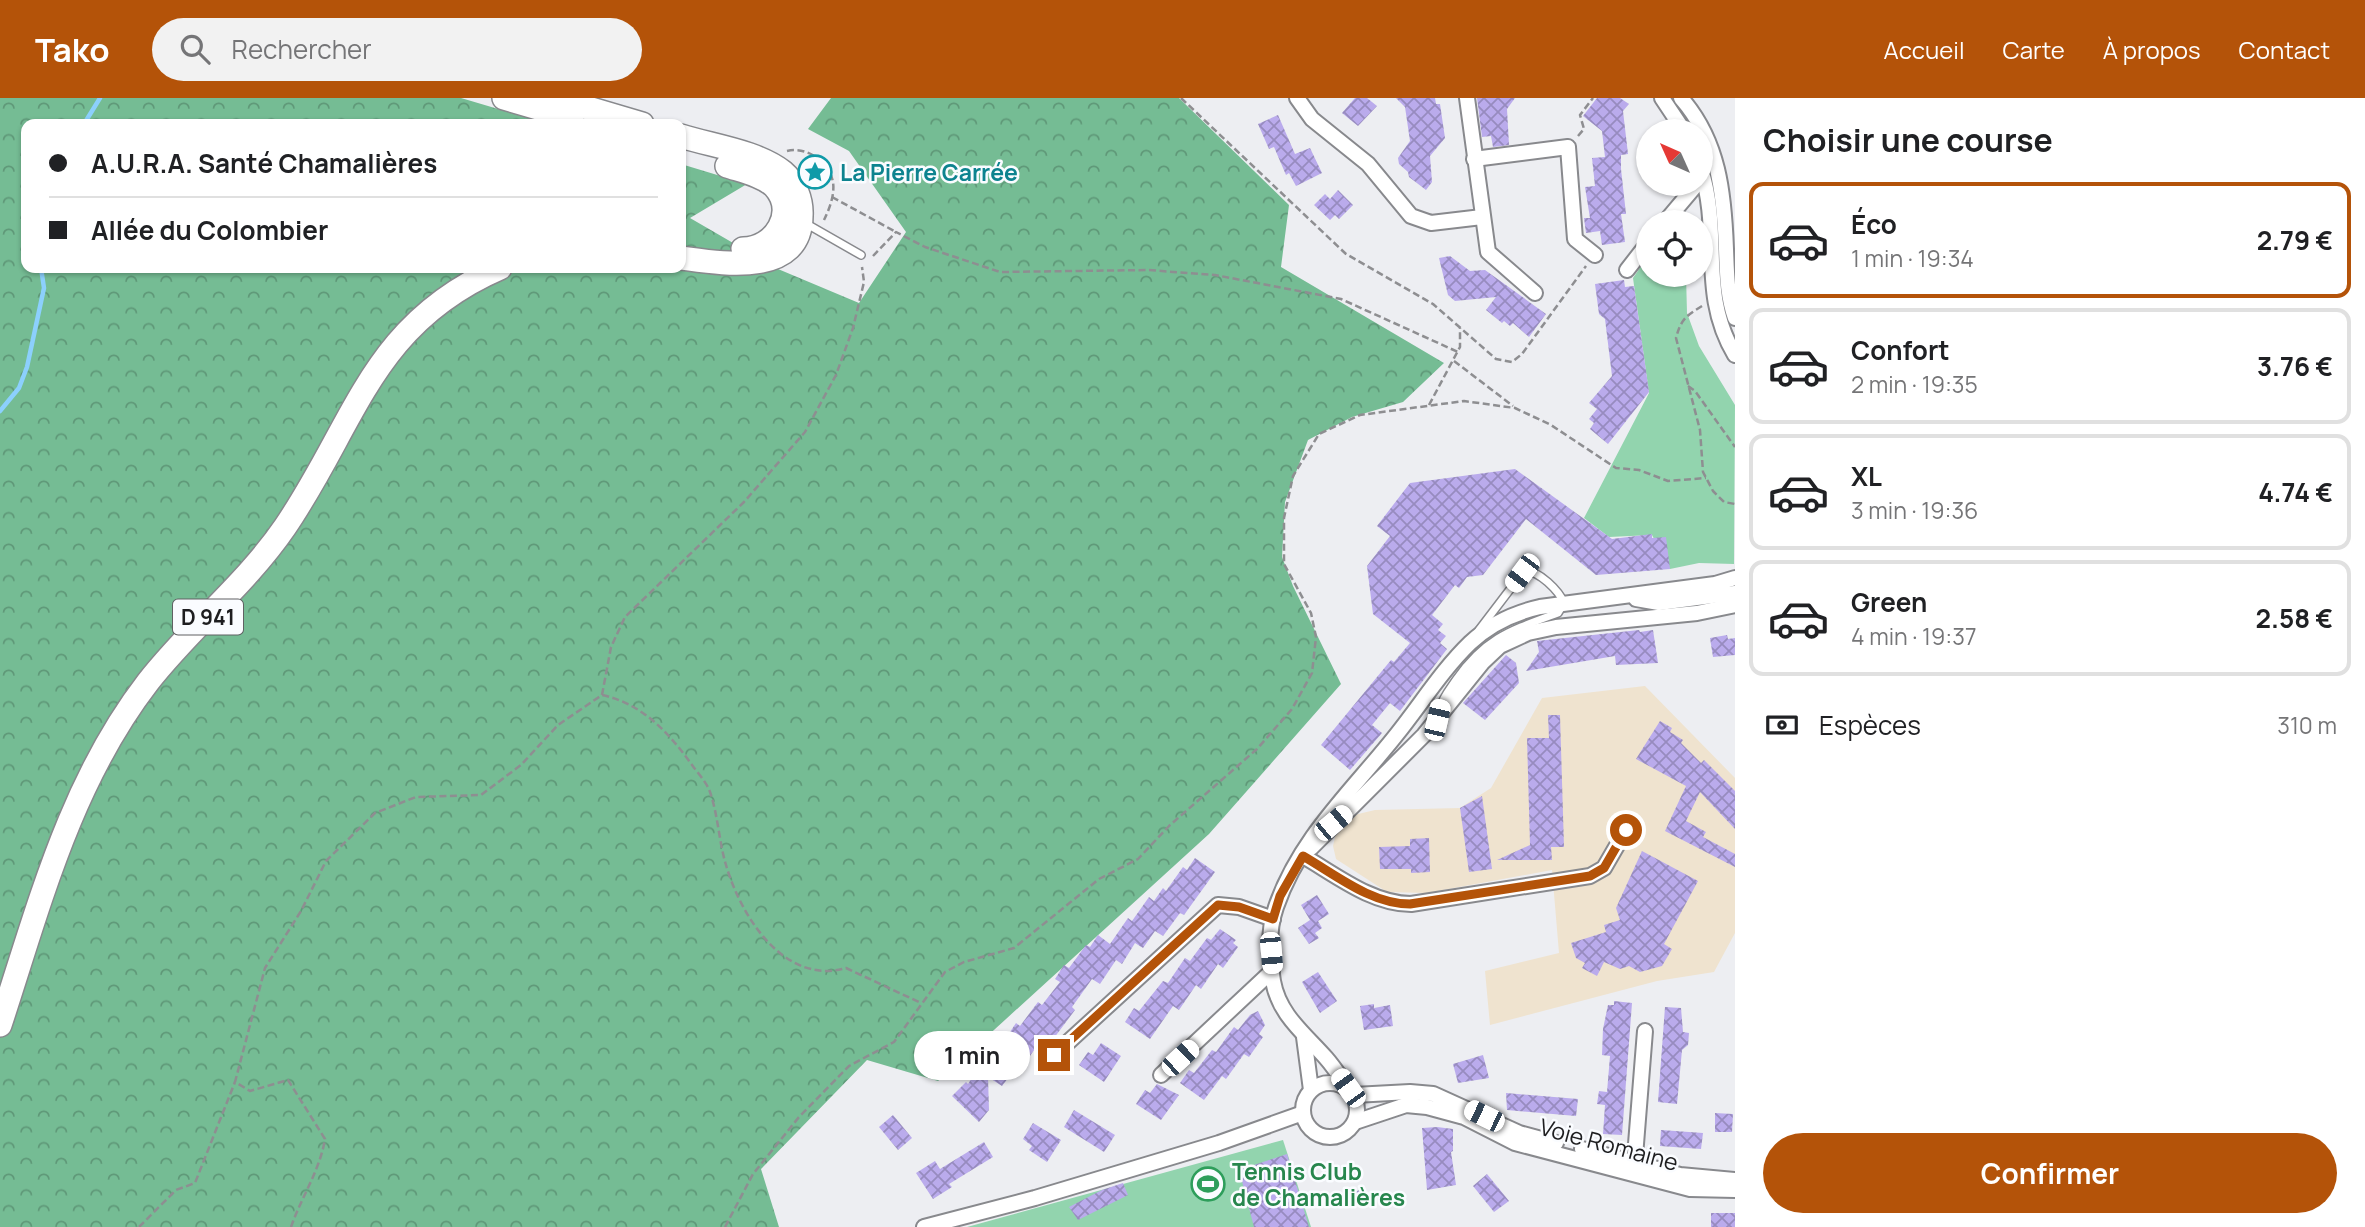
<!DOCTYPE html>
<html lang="fr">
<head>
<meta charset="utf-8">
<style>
	:root { --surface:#fff; --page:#f2f2f2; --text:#202124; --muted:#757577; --line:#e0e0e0; --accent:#b45309 }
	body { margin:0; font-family:Manrope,sans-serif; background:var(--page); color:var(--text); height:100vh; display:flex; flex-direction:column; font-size:26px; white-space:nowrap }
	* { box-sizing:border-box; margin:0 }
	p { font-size:23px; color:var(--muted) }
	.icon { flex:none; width:38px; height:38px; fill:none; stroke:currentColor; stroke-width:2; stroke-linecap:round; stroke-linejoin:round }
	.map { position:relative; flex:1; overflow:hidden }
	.side { display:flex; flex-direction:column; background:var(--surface); width:630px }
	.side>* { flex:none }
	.guide { position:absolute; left:21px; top:21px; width:665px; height:154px; border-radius:14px; box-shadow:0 2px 5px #0004; display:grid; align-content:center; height:154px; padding:0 28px; background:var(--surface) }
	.needle { width:46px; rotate:315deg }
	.buttons { position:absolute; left:1636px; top:21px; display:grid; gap:14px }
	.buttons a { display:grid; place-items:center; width:77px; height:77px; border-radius:50%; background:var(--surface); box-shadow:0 2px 5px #0004; font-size:35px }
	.end { position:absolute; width:32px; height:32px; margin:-16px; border:9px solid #b45309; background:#fff; box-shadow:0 0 0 4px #fff }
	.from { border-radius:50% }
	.bubble { position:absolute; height:49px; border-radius:24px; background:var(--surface); box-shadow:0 2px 5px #0004; font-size:23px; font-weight:700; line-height:49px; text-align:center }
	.car { position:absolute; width:21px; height:42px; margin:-21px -10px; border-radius:9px; box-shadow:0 0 5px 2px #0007; background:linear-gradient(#fff 24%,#345 0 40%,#fff 0 76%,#345 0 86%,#fff 0) }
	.guide b { display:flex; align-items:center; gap:24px; height:66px; font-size:26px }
	.guide b+b { border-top:2px solid var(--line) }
	.guide i { width:18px; height:18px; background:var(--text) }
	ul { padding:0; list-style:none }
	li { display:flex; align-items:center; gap:21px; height:116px; margin:0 14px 10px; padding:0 14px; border:4px solid var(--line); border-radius:14px }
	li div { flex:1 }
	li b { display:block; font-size:26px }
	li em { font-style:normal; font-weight:700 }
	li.active { border-color:var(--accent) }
	li>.icon { width:63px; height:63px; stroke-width:1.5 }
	h2 { padding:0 28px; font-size:32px; line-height:84px }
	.pay { display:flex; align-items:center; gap:18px; height:77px; padding:0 28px; font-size:26px }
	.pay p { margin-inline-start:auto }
	.primary-button { display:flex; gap:14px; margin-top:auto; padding:14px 28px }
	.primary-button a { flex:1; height:80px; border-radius:42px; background:var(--accent); color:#fff; font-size:28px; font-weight:700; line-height:80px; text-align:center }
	header { display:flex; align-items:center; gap:42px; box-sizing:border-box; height:98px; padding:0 35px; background:var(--accent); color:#fff }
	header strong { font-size:33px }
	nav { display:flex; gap:38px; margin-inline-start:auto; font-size:24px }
	.search { width:490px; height:63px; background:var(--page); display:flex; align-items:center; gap:18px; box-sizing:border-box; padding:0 24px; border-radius:38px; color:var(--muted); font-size:26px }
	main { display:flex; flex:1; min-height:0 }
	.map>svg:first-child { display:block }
</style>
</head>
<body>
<header>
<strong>Tako</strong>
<div class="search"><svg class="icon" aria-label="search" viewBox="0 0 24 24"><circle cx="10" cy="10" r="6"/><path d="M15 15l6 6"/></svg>Rechercher</div>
<nav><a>Accueil</a><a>Carte</a><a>À propos</a><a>Contact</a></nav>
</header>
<main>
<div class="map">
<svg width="1735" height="1129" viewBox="0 0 1735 1129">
	<defs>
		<pattern id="forest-crowns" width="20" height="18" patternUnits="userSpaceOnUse" patternTransform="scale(1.75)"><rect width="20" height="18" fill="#75bc94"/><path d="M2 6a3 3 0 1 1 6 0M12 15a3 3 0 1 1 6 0" fill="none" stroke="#5f9878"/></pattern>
		<pattern id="building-cross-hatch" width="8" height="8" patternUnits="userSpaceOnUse" patternTransform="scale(1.75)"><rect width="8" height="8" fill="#baabec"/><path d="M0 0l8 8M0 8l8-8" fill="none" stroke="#978bbf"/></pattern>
	</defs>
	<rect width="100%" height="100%" fill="#edeef2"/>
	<!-- industrial -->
	<path fill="#efe3cf" d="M1645 588 1735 680V835L1714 874 1657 883 1490 927 1485 873 1559 855 1552 772 1427 795 1387 794 1336 761 1333 748 1336 735 1354 717 1375 712 1460 710 1491 690 1542 600Z"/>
	<!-- forest -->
	<path fill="url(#forest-crowns)" d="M0 0H461L549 26H26V170H681V66L747 86 690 120 778 171 859 205 906 134 849 53 808 31 831 0H1179L1289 107 1281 169 1444 265 1403 304 1352 319 1308 342 1285 404 1282 459 1293 488 1341 586 1209 736 938 983 867 962 761 1071 779 1129H0Z"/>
	<!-- garden -->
	<g fill="#92d4ae">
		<path d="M1648 158V177H1686L1687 215 1699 248 1735 307 1734 466 1699 465 1670 471 1652 437 1609 439 1584 420 1649 295 1633 180Z"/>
		<path d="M1283 1042 1311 1129H967Z"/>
	</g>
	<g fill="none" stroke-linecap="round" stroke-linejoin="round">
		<!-- stream -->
		<g stroke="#8cd0fd" stroke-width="4.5">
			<path d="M84 26 100 0"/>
			<path d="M0 313 19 290 27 269 44 190 41 170"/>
		</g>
	</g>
	<!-- building -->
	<g fill="url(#building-cross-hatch)">
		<path d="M1355 0H1367L1377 8 1358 28 1342 15Z"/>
		<path d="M1396 0H1435L1436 6H1440L1445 40 1430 58 1432 84 1426 92 1409 79 1408 74 1399 66 1398 60 1410 43 1405 9Z"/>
		<path d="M1477 0H1515L1507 11 1509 47 1493 49 1491 38 1482 39Z"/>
		<path d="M1597 0H1620L1629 6 1623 13 1628 56 1621 57V71L1626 116H1621L1625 144 1602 147 1600 133 1586 135 1584 120H1590L1585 89 1595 88 1592 60 1605 59 1602 33 1583 18Z"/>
		<path d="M1278 17 1295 56 1310 50 1322 75 1296 88 1289 75 1286 77 1274 49 1269 51 1258 26Z"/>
		<path d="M1338 92 1353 107 1339 121 1335 117 1330 122 1314 107 1325 96 1330 101Z"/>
		<path d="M1450 158 1470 173 1485 172 1546 216 1529 239 1513 225 1510 228 1504 223 1502 225 1486 212 1496 199 1455 203 1448 197 1439 160Z"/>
		<path d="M1624 182 1625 189 1634 188 1649 294 1608 346 1590 331 1594 325 1589 321 1597 311 1589 305 1612 278 1605 221 1599 216 1595 186Z"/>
		<path d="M1515 371 1612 441 1652 436V440L1666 439 1670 471 1596 477 1526 421 1483 477 1467 479 1459 490 1455 487 1432 517 1443 526 1438 532 1446 538 1440 545 1447 551 1400 613 1390 605 1372 627 1382 635 1350 672 1321 647 1391 562 1394 564 1410 545 1373 516 1367 468 1390 438 1377 428 1410 385Z"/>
		<path d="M1639 532 1640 534 1653 532 1658 565 1616 567 1615 558 1526 573 1539 554 1537 543Z"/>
		<path d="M1727 537 1728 541 1735 540V557L1713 559 1710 540Z"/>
		<path d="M1506 557 1516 565 1519 585 1485 622 1463 605Z"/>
		<path d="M1548 617H1560L1564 749H1551L1552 762H1497L1530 747 1527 640H1549Z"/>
		<path d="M1660 623 1672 630 1670 634 1683 642 1681 645 1701 665 1704 662 1735 693V731L1700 694 1686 723 1706 734 1703 739 1735 756V769L1665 733 1686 688 1636 661Z"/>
		<path d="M1482 698 1492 771 1469 774 1460 710Z"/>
		<path d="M1429 740 1430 774 1411 775V771H1380L1379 749 1410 748V741Z"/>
		<path d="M1642 753 1698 783 1664 846 1672 851 1662 868 1640 874 1629 868 1620 871 1604 864 1597 878 1582 870 1585 865 1576 860 1571 845 1606 834 1604 827 1620 822 1616 810Z"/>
		<path d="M1195 760 1215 774 1184 817 1180 815 1163 838 1155 833 1143 850 1135 845 1122 866 1116 862 1100 886 1092 881 1072 909 1075 912 1051 944 1043 939 1019 974 1015 971 1002 988 988 979 989 1012 979 1024 952 998 966 984 968 986 987 957 992 961 1016 925 1020 928 1038 904 1042 907 1060 884 1055 881 1064 867 1069 870 1086 847 1090 849 1098 837 1110 846 1128 820 1132 823 1149 799 1154 803 1163 790 1166 793 1183 769 1187 772Z"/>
		<path d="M1317 797 1329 816 1318 823 1322 830 1315 835 1319 840 1309 846 1298 830 1310 822 1301 807Z"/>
		<path d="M1220 831 1236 842 1233 845 1238 849 1223 870 1218 866 1201 891 1196 887 1179 912 1173 908 1150 941 1125 924 1134 910 1139 913 1163 883 1168 885 1185 860 1190 863 1207 840 1211 842Z"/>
		<path d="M1318 874 1337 903 1320 915 1302 884Z"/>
		<path d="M1614 903 1632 905 1622 1037 1603 1036 1605 1007 1597 1006 1599 993 1607 994 1610 958 1602 957 1603 931 1608 907H1614Z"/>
		<path d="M1374 906V910L1390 907 1393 928 1364 932 1360 908Z"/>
		<path d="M1665 909 1681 910 1683 934 1689 935 1688 947 1682 952 1677 1006 1658 1004Z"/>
		<path d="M1258 913 1265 927 1259 936 1263 939 1249 959 1244 956 1226 981 1222 978 1204 1002 1180 985 1189 972 1194 975 1212 952 1216 954 1234 929 1238 932 1250 917Z"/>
		<path d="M1101 945 1121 958 1104 984 1079 967 1088 954 1093 957Z"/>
		<path d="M1483 957 1489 980 1458 985 1453 966Z"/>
		<path d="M1157 986 1179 997 1161 1022 1136 1006 1145 992 1150 995Z"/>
		<path d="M1506 995 1578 1001 1576 1018 1507 1012Z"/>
		<path d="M1074 1012 1115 1037 1104 1054 1064 1029Z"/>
		<path d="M1715 1015 1733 1016 1732 1034H1715Z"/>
		<path d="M893 1017 912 1040 898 1052 879 1029Z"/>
		<path d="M1033 1025 1061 1042 1047 1064 1029 1052 1032 1048 1023 1041Z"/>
		<path d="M1437 1029 1453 1031V1053L1451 1054 1456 1087 1427 1092 1422 1030Z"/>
		<path d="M1661 1032 1703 1035 1701 1051 1660 1048Z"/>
		<path d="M984 1044 993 1059 949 1086 952 1089 933 1101 916 1075 935 1063 940 1071Z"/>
		<path d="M1287 1056 1309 1129H1254L1239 1072Z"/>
		<path d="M1487 1076 1509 1103 1494 1114 1473 1088Z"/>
		<path d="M1123 1085 1128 1097 1078 1122 1069 1109 1102 1092Z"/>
		<path d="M1363 1091 1366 1103 1352 1107 1348 1096Z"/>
		<rect x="1711" y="1115" width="24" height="14"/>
	</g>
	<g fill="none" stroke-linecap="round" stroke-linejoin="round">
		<defs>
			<g id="service">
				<path d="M805 125 861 157"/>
				<path d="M1440 610C1443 599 1450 591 1456 582 1486 539 1512 532 1558 515L1564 505C1559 493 1539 472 1524 473L1479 532"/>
			</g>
			<g id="minor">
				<path d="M1297 0 1312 21 1368 66 1411 118 1431 125 1482 119"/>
				<path d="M1467 0 1488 154 1535 195"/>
				<path d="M1662 0 1684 33"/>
				<path d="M1681 0C1719 43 1724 96 1726 151 1727 175 1727 197 1735 220"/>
				<path d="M1474 61 1568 49 1575 141 1595 157"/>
				<path d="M1701 72C1722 135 1698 196 1735 257"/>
				<path d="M1665 124 1697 86"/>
				<path d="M1627 172 1648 145"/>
				<path d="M1636 501 1659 505 1735 495"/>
				<path d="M1311 750 1424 637 1482 565 1500 548 1528 535 1556 529 1697 515 1735 507"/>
				<path d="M1303 758C1336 777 1372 806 1411 806L1590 778 1604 770 1626 732"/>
				<path d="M1304 939 1311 992"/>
				<path d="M1054 957 1218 807 1239 809 1273 821"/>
				<path d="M1161 977 1272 873"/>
				<circle cx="1330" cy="1012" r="27"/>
				<path d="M1348 990C1341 980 1334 969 1326 960 1305 936 1279 917 1273 883 1269 859 1268 832 1276 809 1300 739 1353 692 1397 636 1421 606 1443 571 1470 545 1490 526 1514 515 1540 509L1715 486 1735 480"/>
				<path d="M1354 997 1410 994 1433 996 1519 1035 1556 1045"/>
				<path d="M1355 1024 1406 1007 1427 1009 1464 1019 1515 1045 1690 1091 1735 1092"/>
				<path d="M1582 1051 1680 1077 1735 1082"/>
				<path d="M1634 1071 1645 933"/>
				<path d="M924 1129 1035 1100 1219 1045 1303 1015"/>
			</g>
			<g id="primary">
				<path d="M504 0 572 20"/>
				<path d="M554 0 642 26"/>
				<path d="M681 38C712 48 756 53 783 74 795 84 802 102 801 118 801 180 719 165 681 160"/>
				<path d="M727 68C742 73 762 77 774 88 798 114 775 151 743 151"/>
				<path d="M0 927C39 808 70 685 148 584 191 529 246 486 285 429 356 325 371 226 500 170"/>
			</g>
		</defs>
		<!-- service casing -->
		<use href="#service" stroke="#88898d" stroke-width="10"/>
		<!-- minor casing -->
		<use href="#minor" stroke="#88898d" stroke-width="18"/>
		<!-- primary casing -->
		<use href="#primary" stroke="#88898d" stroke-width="26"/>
		<!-- path -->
		<g stroke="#8e8e91" stroke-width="2.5" stroke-dasharray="7 3.5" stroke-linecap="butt">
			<path d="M1181 0 1346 156 1433 206 1496 261 1512 264 1522 256 1586 168"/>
			<path d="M1578 38 1584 31 1580 17 1593 0"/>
			<path d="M787 53C807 48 829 64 833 84 835 97 829 112 824 122"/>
			<path d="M832 99 896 134"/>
			<path d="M873 158 896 134 925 149 1000 174 1148 172 1215 177 1341 201 1458 254"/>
			<path d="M1702 208C1686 218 1681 221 1676 240L1700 332 1703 374 1713 393 1724 404 1735 406"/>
			<path d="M1454 263 1513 308"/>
			<path d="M1688 288 1695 293 1735 349"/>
			<path d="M1429 307 1460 249V230"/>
			<path d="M602 597 611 549 625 519 744 404 805 334 836 277 853 230 864 184 862 169"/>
			<path d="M139 1129 176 1092 195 1085 235 984"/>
			<path d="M291 1129C301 1100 320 1072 325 1041L288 982 250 993 235 984 265 870 301 813 326 763 375 715 416 699 481 697 521 667 558 627 602 597C643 606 669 635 692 667 698 675 707 685 710 694 718 717 719 744 726 767 741 819 785 888 846 870L921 905"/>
			<path d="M725 1129 753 1076 799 1019 849 968 894 944 945 874 964 864 1014 850 1099 781 1138 761 1169 728 1257 651 1292 611 1312 575 1316 539 1311 515 1284 466V420L1293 378 1319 336 1360 317 1464 303 1515 310 1551 327 1616 370 1639 372 1668 383 1706 380"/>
		</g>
		<!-- service -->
		<use href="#service" stroke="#fff" stroke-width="7"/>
		<!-- minor -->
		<use href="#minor" stroke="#fff" stroke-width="14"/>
		<!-- primary -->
		<use href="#primary" stroke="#fff" stroke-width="23"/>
	</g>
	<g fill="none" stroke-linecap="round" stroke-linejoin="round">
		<!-- route -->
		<path stroke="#b45309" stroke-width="9" d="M1054 957 1218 807 1239 809 1273 821 1280 798 1303 758C1336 777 1371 806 1410 806L1590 778 1604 770 1626 732"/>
	</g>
	<!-- icons -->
	<defs>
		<symbol id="sight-ring" viewBox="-11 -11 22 22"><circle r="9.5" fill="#fafcff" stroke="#0f9aa8" stroke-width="1.5"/><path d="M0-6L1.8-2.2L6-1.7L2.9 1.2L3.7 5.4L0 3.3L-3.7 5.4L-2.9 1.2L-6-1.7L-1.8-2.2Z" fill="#0f9aa8"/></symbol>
		<symbol id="stadium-ring" viewBox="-11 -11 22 22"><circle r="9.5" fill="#fafcff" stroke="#2e9e5b" stroke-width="1.5"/><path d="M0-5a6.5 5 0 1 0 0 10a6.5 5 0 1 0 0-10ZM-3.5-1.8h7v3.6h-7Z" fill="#2e9e5b"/></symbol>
	</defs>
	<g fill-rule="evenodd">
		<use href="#sight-ring" x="796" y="55" width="38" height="38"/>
		<use href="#stadium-ring" x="1189" y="1067" width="38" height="38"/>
	</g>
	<g text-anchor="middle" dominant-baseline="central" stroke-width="5" stroke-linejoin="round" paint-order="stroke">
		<!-- shield labels -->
		<rect fill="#fafcff" stroke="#606163" stroke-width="2" x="173" y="501.5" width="70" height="35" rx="5"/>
		<g font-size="21" font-weight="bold" fill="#1e1e20">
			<text x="208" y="519">D 941</text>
		</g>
		<!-- culture labels -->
		<g font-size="23" font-weight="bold" fill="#0d838f" stroke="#fafcff" text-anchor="start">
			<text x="840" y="74">La Pierre Carrée</text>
		</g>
		<!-- street labels -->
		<g font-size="23" fill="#1e1e20" stroke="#fafcff">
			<text transform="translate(1609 1046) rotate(15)">Voie Romaine</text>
		</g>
		<!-- leisure labels -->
		<g font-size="23" font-weight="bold" fill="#27864d" stroke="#fafcff" text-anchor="start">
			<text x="1232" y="1073">Tennis Club<tspan x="1232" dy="26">de Chamalières</tspan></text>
		</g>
	</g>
</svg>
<div class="buttons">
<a><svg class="needle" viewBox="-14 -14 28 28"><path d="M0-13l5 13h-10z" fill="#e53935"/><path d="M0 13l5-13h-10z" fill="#757577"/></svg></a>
<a><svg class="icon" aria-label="locate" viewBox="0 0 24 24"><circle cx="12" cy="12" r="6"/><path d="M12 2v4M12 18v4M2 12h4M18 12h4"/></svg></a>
</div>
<i class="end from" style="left:1626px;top:732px"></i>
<i class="end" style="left:1054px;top:957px"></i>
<div class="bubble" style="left:914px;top:933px;width:116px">1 min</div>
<i class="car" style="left:1522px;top:475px;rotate:217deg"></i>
<i class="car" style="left:1437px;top:622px;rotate:13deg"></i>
<i class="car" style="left:1333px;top:725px;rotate:50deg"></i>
<i class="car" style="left:1271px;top:855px;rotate:175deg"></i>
<i class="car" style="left:1180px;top:960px;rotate:47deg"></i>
<i class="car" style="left:1348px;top:990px;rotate:324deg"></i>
<i class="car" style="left:1484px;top:1018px;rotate:296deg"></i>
<div class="guide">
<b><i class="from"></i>A.U.R.A. Santé Chamalières</b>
<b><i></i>Allée du Colombier</b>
</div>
</div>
<section class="side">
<h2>Choisir une course</h2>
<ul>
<li class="active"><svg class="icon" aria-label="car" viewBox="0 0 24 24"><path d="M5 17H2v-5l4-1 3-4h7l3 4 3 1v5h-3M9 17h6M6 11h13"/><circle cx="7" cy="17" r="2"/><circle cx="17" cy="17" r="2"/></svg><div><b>Éco</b><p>1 min · 19:34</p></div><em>2.79 €</em></li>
<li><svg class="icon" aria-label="car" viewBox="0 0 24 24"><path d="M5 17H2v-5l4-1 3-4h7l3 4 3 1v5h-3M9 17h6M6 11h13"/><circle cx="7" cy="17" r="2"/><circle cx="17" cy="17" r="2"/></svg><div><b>Confort</b><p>2 min · 19:35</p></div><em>3.76 €</em></li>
<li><svg class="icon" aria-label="car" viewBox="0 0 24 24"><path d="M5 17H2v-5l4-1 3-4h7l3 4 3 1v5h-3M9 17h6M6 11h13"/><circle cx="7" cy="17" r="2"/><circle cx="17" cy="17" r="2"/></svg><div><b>XL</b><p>3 min · 19:36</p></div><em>4.74 €</em></li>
<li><svg class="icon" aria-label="car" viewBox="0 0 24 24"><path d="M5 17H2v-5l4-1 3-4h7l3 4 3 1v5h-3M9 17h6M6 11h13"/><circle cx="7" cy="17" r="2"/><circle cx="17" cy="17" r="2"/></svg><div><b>Green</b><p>4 min · 19:37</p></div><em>2.58 €</em></li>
</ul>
<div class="pay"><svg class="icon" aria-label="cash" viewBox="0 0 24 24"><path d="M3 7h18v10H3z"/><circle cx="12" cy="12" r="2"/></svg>Espèces<p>310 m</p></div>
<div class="primary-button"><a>Confirmer</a></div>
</section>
</main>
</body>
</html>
